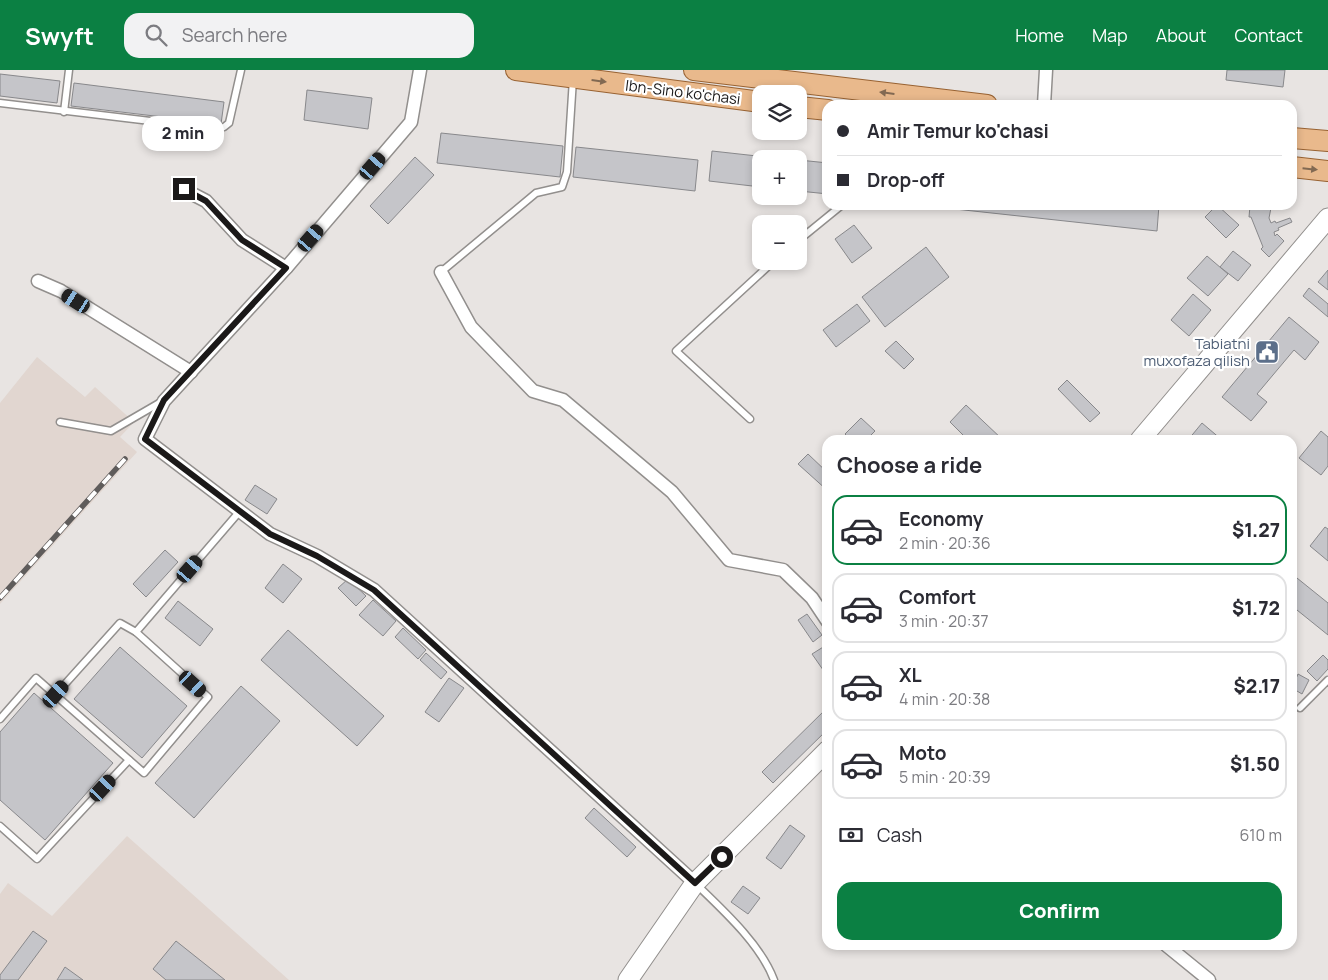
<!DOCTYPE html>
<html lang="en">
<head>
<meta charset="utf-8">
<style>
	:root { --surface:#fff; --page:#f2f2f3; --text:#2b2b33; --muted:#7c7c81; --line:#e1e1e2; --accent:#0b8043 }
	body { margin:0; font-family:Manrope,sans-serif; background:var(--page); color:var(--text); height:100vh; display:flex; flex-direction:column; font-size:19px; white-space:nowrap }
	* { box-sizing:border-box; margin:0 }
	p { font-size:16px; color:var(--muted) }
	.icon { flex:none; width:28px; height:28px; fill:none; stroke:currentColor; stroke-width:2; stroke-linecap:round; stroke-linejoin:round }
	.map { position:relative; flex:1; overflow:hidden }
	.drawer { position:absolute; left:822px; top:365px; width:475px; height:515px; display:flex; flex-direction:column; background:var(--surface); border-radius:15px; box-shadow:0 2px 8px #0003 }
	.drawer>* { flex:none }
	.banner { position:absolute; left:822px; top:30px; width:475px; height:110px; border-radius:15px; box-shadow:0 2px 8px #0003; display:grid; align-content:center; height:110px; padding:0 15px; background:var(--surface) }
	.buttons { position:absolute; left:752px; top:15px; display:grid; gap:10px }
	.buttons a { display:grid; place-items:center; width:55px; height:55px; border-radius:10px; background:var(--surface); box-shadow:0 2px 8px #0003; font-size:25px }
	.end { position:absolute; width:22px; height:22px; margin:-11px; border:6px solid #1b1919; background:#fff; box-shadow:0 0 0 2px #fff }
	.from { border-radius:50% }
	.bubble { position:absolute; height:35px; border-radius:15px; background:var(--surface); box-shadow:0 2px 8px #0003; font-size:16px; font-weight:800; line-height:35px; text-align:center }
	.car { position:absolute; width:15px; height:30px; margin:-15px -8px; border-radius:6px; box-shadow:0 0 4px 1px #0007; background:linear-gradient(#222 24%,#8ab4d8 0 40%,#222 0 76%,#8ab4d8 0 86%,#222 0) }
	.banner b { display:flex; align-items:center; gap:18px; height:48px; font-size:19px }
	.banner b+b { border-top:1px solid var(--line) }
	.banner i { width:12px; height:12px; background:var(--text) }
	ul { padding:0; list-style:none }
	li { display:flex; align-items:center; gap:15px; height:70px; margin:0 10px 8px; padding:0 5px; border:2px solid var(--line); border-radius:15px }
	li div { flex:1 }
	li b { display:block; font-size:19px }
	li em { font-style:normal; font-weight:800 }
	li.current { border-color:var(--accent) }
	li>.icon { width:45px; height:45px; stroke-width:1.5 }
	h2 { padding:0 15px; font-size:22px; line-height:60px }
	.pay { display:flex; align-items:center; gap:12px; height:55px; padding:0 15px; font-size:19px }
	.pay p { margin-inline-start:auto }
	.primary-button { display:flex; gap:10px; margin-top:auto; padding:10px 15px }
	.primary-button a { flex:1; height:58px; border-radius:15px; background:var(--accent); color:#fff; font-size:20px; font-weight:800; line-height:58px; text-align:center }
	header { display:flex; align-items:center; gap:30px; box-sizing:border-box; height:70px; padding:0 25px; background:var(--accent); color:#fff }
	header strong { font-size:24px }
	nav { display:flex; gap:28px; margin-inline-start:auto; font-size:18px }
	.search { width:350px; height:45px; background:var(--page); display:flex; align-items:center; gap:12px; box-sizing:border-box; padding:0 18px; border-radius:15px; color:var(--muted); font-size:19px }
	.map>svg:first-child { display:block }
</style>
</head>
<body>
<header>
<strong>Swyft</strong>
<div class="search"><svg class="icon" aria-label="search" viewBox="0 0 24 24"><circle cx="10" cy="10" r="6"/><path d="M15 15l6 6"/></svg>Search here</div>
<nav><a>Home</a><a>Map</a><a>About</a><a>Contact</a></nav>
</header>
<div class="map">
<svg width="1328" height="910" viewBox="0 0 1328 910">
	<rect width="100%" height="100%" fill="#e8e4e2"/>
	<!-- built -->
	<g fill="#e1d6d0">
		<path d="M37 287 85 327 95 317 134 352 120 367 137 382 0 534V333Z"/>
		<path d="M127 766 289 910H0V824L8 813 52 846Z"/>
	</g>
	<!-- building -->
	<g fill="#c5c5c9" stroke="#88888b">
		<path d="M1227 0H1285L1283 17 1226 10Z"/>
		<path d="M0 4 60 11 57 33 0 26Z"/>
		<path d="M74 13 224 32 221 54 71 36Z"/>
		<path d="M307 20 372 28 368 59 304 50Z"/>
		<path d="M441 63 563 76 560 107 437 93Z"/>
		<path d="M576 77 698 90 695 121 573 107Z"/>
		<path d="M712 81 784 89H761V117L709 111Z"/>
		<path d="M415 87 434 105 388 154 370 136Z"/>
		<path d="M799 90 828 93V124L799 121Z"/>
		<path d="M918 135H1159L1157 161Z"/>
		<path d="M1217 135 1239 155 1226 168 1205 147Z"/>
		<path d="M1250 136 1271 138 1269 148 1271 153 1275 151 1276 153 1290 148 1292 152 1278 158 1279 160 1274 162 1275 166 1277 164 1284 171 1269 187 1261 179 1263 177 1251 147H1249Z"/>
		<path d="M854 155 872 178 852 193 835 169Z"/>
		<path d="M926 177 949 207 885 257 862 227Z"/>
		<path d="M1233 181 1251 195 1238 211 1220 197Z"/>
		<path d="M1207 186 1228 204 1208 226 1187 208Z"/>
		<path d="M1328 200V220L1318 212Z"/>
		<path d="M1309 218 1328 234V247L1303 226Z"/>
		<path d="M1193 224 1211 240 1189 266 1171 250Z"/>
		<path d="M857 234 870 251 836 277 823 260Z"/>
		<path d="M1289 247 1319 272 1305 290 1294 280 1257 324 1267 332 1251 351 1222 327Z"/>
		<path d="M896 271 914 289 904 299 885 281Z"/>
		<path d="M1067 310 1100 343 1090 352 1058 319Z"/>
		<path d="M966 335 1003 370H968L950 352Z"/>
		<path d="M861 348 875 361 866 370H851L845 364Z"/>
		<path d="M1202 353 1222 370H1188Z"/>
		<path d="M1321 361 1328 367V396L1321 405 1299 388Z"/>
		<path d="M808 384 828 403V421L798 394Z"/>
		<path d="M255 415 277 429 267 444 245 430Z"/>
		<path d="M1325 457 1328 459V491L1310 476Z"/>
		<path d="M165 480 178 492 146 527 133 514Z"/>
		<path d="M283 494 302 509 283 533 265 518Z"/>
		<path d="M1292 504 1328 533V565L1292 536Z"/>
		<path d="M348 509 366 526 356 536 338 518Z"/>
		<path d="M373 530 396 551 383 566 359 545Z"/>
		<path d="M178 531 213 559 200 576 165 548Z"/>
		<path d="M807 544 822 565 813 572 798 550Z"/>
		<path d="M403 558 426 580 418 589 395 567Z"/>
		<path d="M288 560 384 646 357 676 261 590Z"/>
		<path d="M828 574V607L812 584Z"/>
		<path d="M120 577 187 636 142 688 74 629Z"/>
		<path d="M426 583 447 602 441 609 420 590Z"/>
		<path d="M1323 585 1328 590V599L1317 611 1307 601Z"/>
		<path d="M1298 604 1309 610 1302 624 1292 618Z"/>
		<path d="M449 608 464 618 439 652 425 642Z"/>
		<path d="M241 616 280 651 194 748 155 713Z"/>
		<path d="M34 623 113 693 45 770 0 730V662Z"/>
		<path d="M827 638 828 659 773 713 762 702Z"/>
		<path d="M594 738 636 777 627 787 585 748Z"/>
		<path d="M790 755 805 766 781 799 766 788Z"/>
		<path d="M743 816 760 828 748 844 731 832Z"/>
		<path d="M33 861 47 871 18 910H0V905Z"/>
		<path d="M176 871 225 910H166L153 899Z"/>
		<path d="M65 897 83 910H57Z"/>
	</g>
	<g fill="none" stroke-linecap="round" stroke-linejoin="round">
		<defs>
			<g id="service">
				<path d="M0 33 217 59 224 57 229 53 241 0"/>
				<path d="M64 42 69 0"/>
				<path d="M799 170 842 135"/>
				<path d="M441 202 536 123 562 117 567 102 573 9"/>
				<path d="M750 349 676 281 774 191"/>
				<path d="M60 352 111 361 161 332"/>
				<path d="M136 562 240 441"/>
				<path d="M1300 638 1328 610"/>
				<path d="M0 649 36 608 144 703 208 627 136 562 120 553 56 624"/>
				<path d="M0 756 37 789 129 690"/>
				<path d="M697 815C724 841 761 875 774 910"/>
			</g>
			<g id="minor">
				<path d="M420 0 411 52 286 198 164 331 145 369 270 464 317 486 374 520 695 813"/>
				<path d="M1044 35 1046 0"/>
				<path d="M183 119 206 131 242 170 286 198"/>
				<path d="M441 202 471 257 533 321 563 330 672 422 729 490 783 500 812 528 828 552"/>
				<path d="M38 211 61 221 191 302"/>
				<path d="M1166 875 1209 910"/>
			</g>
			<g id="secondary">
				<path d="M1140 370 1328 148"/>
				<path d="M628 910 695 813 828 680"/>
			</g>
			<g id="primary">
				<path d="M516 0 761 32"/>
				<path d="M694 0 987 35"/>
				<path d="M799 37 828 40"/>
				<path d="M1292 68 1328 71"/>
				<path d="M1292 97 1328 101"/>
			</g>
		</defs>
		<!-- service casing -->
		<use href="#service" stroke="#928f8d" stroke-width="9"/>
		<!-- minor casing -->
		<use href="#minor" stroke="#928f8d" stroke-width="15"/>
		<!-- secondary casing -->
		<use href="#secondary" stroke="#928f8d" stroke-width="21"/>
		<!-- primary casing -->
		<use href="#primary" stroke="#986232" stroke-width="22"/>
		<!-- service -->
		<use href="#service" stroke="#fff" stroke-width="6"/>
		<!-- minor -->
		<use href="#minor" stroke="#fff" stroke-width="12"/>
		<!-- secondary -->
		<use href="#secondary" stroke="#fff" stroke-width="19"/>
		<!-- primary -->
		<use href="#primary" stroke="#e9b98c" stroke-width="20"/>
		<defs>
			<path id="rail" d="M0 528 125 389"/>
		</defs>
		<!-- rail casing -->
		<use href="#rail" stroke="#5f5c5b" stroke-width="5.5"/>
		<!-- rail -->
		<use href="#rail" stroke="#fff" stroke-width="4" stroke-dasharray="11" stroke-linecap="butt"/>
	</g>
	<!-- one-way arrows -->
	<defs><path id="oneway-solid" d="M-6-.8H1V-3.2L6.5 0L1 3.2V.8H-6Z" transform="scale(1.25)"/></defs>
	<g fill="#826952">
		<use href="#oneway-solid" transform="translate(599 11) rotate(7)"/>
		<use href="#oneway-solid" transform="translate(887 23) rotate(-173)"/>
		<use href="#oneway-solid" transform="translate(1310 99) rotate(6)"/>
	</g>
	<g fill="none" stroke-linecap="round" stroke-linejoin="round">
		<!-- route -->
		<path stroke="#1b1919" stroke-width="6" d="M184 119 206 131 242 170 286 198 164 330 145 369 270 464 317 486 374 520 695 813 722 787"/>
	</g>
	<!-- icons -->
	<defs>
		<symbol id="civic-square" viewBox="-11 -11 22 22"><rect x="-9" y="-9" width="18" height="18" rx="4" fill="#5c6f8a" stroke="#fff"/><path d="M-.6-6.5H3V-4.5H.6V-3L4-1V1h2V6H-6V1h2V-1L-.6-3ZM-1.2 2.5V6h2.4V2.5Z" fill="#fff"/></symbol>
	</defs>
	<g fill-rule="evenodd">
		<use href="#civic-square" x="1253" y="268" width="28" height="28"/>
	</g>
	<g text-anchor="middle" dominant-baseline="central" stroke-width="4.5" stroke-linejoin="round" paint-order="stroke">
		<!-- street labels -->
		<g font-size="15" fill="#1b1919" stroke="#fff">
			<text transform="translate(683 22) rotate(7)">Ibn-Sino ko'chasi</text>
		</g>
		<!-- service labels -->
		<g font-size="15" fill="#4e5e75" stroke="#fff" text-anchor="end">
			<text x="1250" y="273">Tabiatni<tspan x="1250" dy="17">muxofaza qilish</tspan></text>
		</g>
	</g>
</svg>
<div class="buttons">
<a><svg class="icon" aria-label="layers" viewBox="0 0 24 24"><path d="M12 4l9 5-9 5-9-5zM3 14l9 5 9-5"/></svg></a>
<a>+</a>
<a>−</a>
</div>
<i class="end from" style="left:722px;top:787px"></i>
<i class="end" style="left:184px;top:119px"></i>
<div class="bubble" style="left:142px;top:46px;width:82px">2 min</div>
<i class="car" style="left:373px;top:96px;rotate:41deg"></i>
<i class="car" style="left:311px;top:168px;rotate:41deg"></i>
<i class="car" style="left:76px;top:231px;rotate:302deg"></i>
<i class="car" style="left:190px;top:499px;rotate:41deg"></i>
<i class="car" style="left:193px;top:614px;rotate:132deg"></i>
<i class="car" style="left:56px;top:624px;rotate:42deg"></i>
<i class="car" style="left:103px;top:718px;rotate:43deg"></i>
<div class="banner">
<b><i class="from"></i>Amir Temur ko'chasi</b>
<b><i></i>Drop-off</b>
</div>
<section class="drawer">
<h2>Choose a ride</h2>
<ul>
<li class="current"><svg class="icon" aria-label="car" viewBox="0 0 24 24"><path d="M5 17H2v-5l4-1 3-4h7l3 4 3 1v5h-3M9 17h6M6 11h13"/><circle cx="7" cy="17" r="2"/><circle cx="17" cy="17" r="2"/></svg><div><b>Economy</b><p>2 min · 20:36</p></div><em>$1.27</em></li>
<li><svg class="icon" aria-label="car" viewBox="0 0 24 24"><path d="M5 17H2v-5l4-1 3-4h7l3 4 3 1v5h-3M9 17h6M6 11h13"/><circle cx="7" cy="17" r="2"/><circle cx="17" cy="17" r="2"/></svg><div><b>Comfort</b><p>3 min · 20:37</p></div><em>$1.72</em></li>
<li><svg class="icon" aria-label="car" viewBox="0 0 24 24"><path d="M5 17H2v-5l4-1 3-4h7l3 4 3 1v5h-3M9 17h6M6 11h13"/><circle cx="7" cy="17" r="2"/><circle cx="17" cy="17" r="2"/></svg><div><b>XL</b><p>4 min · 20:38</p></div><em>$2.17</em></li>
<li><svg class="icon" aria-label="car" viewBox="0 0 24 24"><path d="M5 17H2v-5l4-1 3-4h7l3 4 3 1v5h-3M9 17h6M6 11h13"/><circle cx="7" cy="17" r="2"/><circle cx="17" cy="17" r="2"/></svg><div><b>Moto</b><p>5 min · 20:39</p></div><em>$1.50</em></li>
</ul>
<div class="pay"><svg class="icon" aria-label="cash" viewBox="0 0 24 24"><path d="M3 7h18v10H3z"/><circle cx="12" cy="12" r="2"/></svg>Cash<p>610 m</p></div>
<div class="primary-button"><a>Confirm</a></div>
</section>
</div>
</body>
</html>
